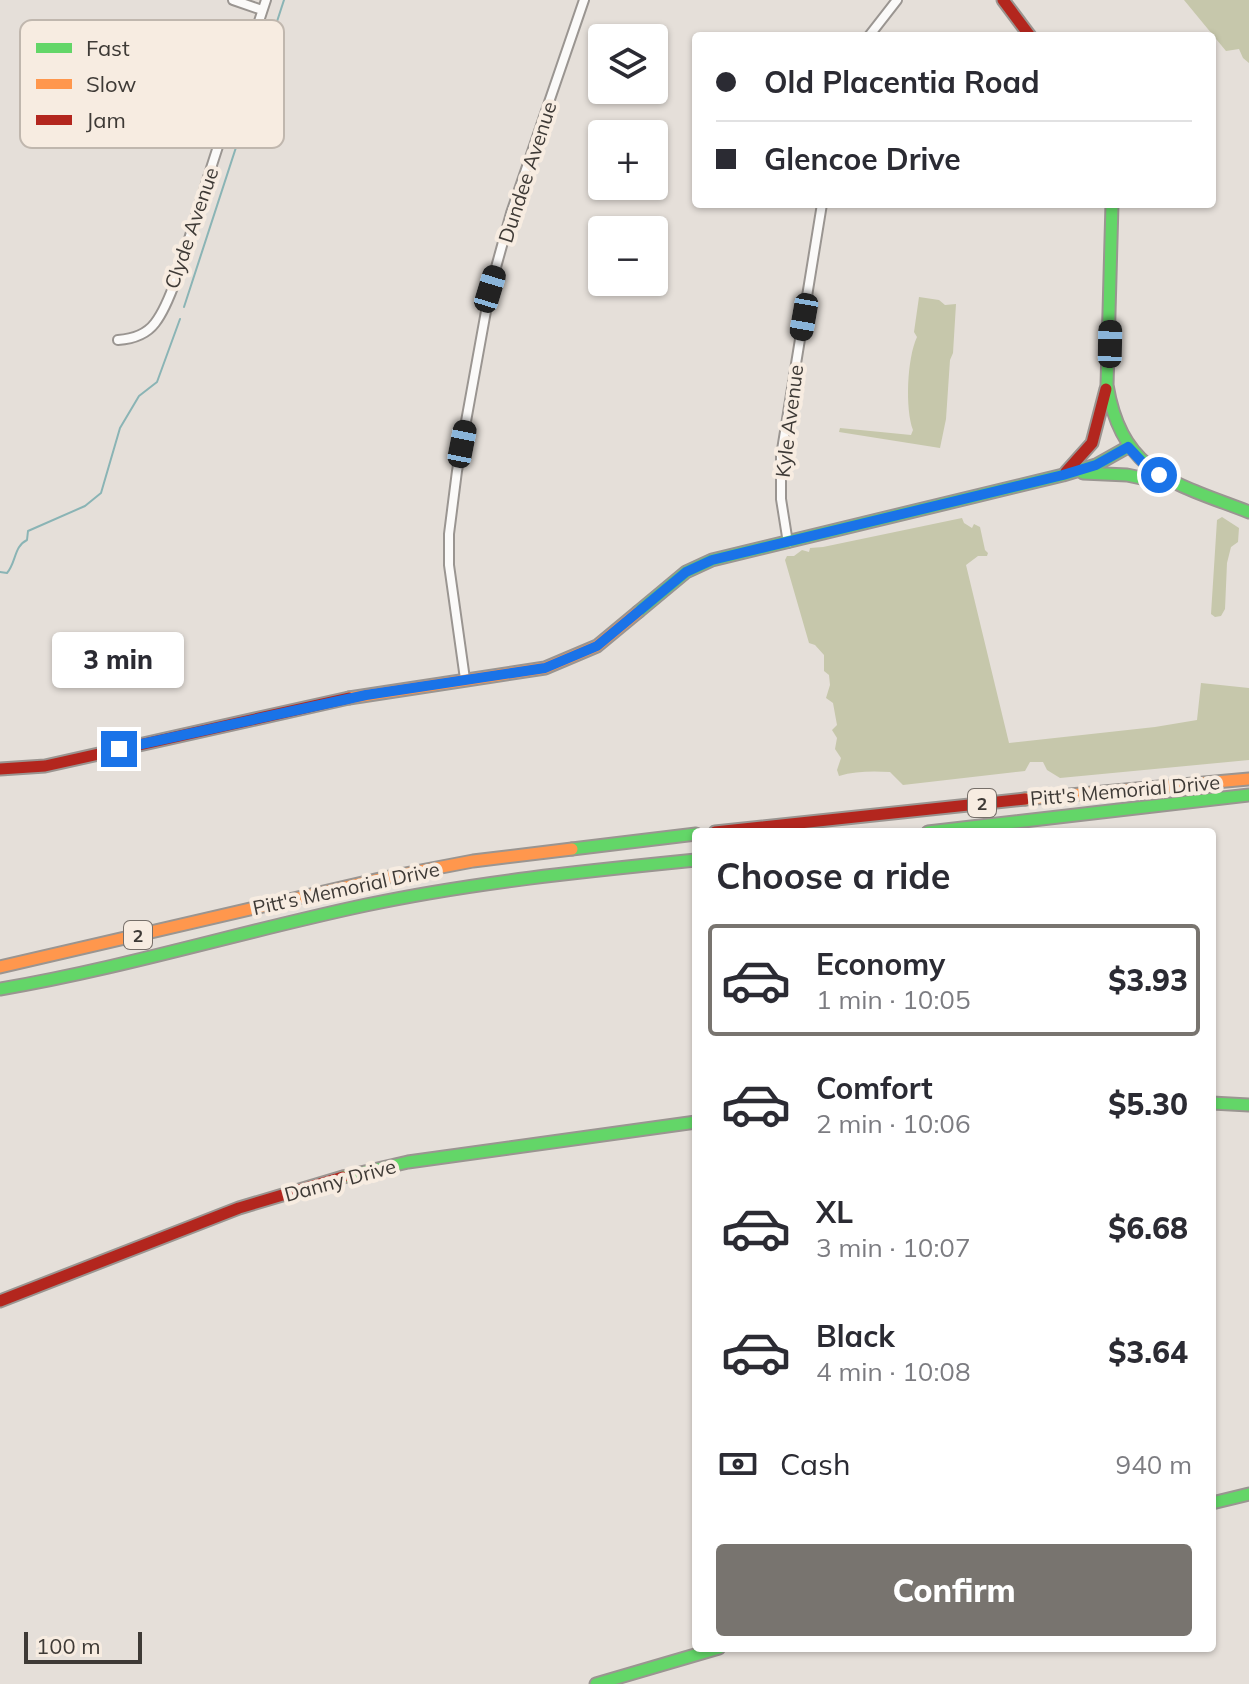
<!DOCTYPE html>
<html lang="en">
<head>
<meta charset="utf-8">
<style>
	:root { --surface:#fff; --page:#f2f2f3; --text:#2b2b33; --muted:#7c7c81; --line:#e1e1e2; --accent:#78746f }
	body { margin:0; font-family:Mulish,sans-serif; background:var(--page); color:var(--text); height:100vh; display:flex; flex-direction:column; font-size:30px; white-space:nowrap }
	* { box-sizing:border-box; margin:0 }
	p { font-size:26px; color:var(--muted) }
	.icon { flex:none; width:44px; height:44px; fill:none; stroke:currentColor; stroke-width:2; stroke-linecap:round; stroke-linejoin:round }
	.map { position:relative; flex:1; overflow:hidden }
	.sheet { position:absolute; left:692px; top:828px; width:524px; height:824px; display:flex; flex-direction:column; background:var(--surface); border-radius:8px; box-shadow:0 2px 6px #0004 }
	.sheet>* { flex:none }
	.banner { position:absolute; left:692px; top:32px; width:524px; height:176px; border-radius:8px; box-shadow:0 2px 6px #0004; display:grid; align-content:center; height:176px; padding:0 24px; background:var(--surface) }
	.fabs { position:absolute; left:588px; top:24px; display:grid; gap:16px }
	.fabs a { display:grid; place-items:center; width:80px; height:80px; border-radius:8px; background:var(--surface); box-shadow:0 2px 6px #0004; font-size:40px }
	.scale { position:absolute; left:24px; bottom:20px; width:118px; box-sizing:border-box; padding-left:8px; border:4px solid #3e3a36; border-top:0; font-size:22px; line-height:28px; white-space:nowrap; color:#3e3a36; -webkit-text-stroke:6px #f7ece1; paint-order:stroke }
	.end { position:absolute; width:36px; height:36px; margin:-18px; border:10px solid #1a73e8; background:#fff; box-shadow:0 0 0 4px #fff }
	.from { border-radius:50% }
	.bubble { position:absolute; height:56px; border-radius:8px; background:var(--surface); box-shadow:0 2px 6px #0004; font-size:26px; font-weight:800; line-height:56px; text-align:center }
	.car { position:absolute; width:24px; height:48px; margin:-24px -12px; border-radius:10px; box-shadow:0 0 6px 2px #0007; background:linear-gradient(#222 24%,#8ab4d8 0 40%,#222 0 76%,#8ab4d8 0 86%,#222 0) }
	.banner b { display:flex; align-items:center; gap:28px; height:76px; font-size:30px }
	.banner b+b { border-top:2px solid var(--line) }
	.banner i { width:20px; height:20px; background:var(--text) }
	ul { padding:0; list-style:none }
	li { display:flex; align-items:center; gap:24px; height:112px; margin:0 16px 12px; padding:0 8px; border:4px solid transparent; border-radius:8px }
	li div { flex:1 }
	li b { display:block; font-size:30px }
	li em { font-style:normal; font-weight:800 }
	li.on { border-color:var(--accent) }
	li>.icon { width:72px; height:72px; stroke-width:1.5 }
	h2 { padding:0 24px; font-size:36px; line-height:96px }
	.pay { display:flex; align-items:center; gap:20px; height:88px; padding:0 24px; font-size:30px }
	.pay p { margin-inline-start:auto }
	.action { display:flex; gap:16px; margin-top:auto; padding:16px 24px }
	.action a { flex:1; height:92px; border-radius:8px; background:var(--accent); color:#fff; font-size:32px; font-weight:800; line-height:92px; text-align:center }
	.map>svg:first-child { display:block }
</style>
</head>
<body>
<div class="map">
<svg width="1249" height="1684" viewBox="0 0 1249 1684">
	<rect width="100%" height="100%" fill="#e5dfd9"/>
	<!-- forest -->
	<g fill="#c6c7ab">
		<path d="M1184 0H1249V63L1243 58 1239 49 1226 51Z"/>
		<path d="M919 297 939 300 945 305 956 304 953 353 950 360 946 419 940 448 839 432 840 428 911 435 913 430C905 409 907 358 917 337L914 332Z"/>
		<path d="M1222 517 1239 528 1238 542 1231 547 1227 563 1225 609 1221 616 1215 617 1211 614 1217 520Z"/>
		<path d="M962 518 964 523 972 528 974 524 980 527 985 550 988 553 987 556H978L966 565 1009 743 1155 727 1197 720 1201 683 1249 688V760L1060 778 1047 770 1043 762H1030L1025 771 903 785 890 772C873 771 855 771 839 776L837 770 841 758 835 749 837 738 832 730 837 725 833 703 826 698 830 685 829 675 824 671V655L815 645 809 643 785 560 787 556H794L802 550 809 552 810 548 823 547Z"/>
	</g>
	<g fill="none" stroke-linecap="round" stroke-linejoin="round">
		<!-- stream -->
		<g stroke="#8ab4b5" stroke-width="2">
			<path d="M184 307 284 0"/>
			<path d="M0 572 7 573C16 563 14 546 27 540L28 531 85 506 101 493 120 428 139 396 157 382 180 319"/>
		</g>
		<defs>
			<g id="street">
				<path d="M233 0 262 10"/>
				<path d="M869 36 897 0"/>
				<path d="M118 340C132 339 146 335 155 323 173 300 189 238 198 209 220 139 243 70 266 0"/>
				<path d="M788 543 781 499V456L822 204"/>
				<path d="M465 679 449 565V534L457 471 490 289 511 213 584 0"/>
			</g>
			<g id="fast">
				<path d="M1112 204 1107 385C1122 474 1174 483 1249 512"/>
				<path d="M1083 473 1127 475 1165 483"/>
				<path d="M638 612 686 572 712 560 1063 475 1096 465 1128 447"/>
				<path d="M928 832 1249 795"/>
				<path d="M572 849 696 834"/>
				<path d="M0 989C124 968 243 931 366 905 475 882 586 871 696 860"/>
				<path d="M1212 1103 1249 1105"/>
				<path d="M343 1177 408 1162 696 1122"/>
				<path d="M1212 1503 1249 1494"/>
				<path d="M596 1684 719 1648"/>
			</g>
			<g id="slow">
				<path d="M349 698 545 668 597 646 638 612"/>
				<path d="M1025 799 1249 779"/>
				<path d="M0 967 384 878 473 861 572 849"/>
			</g>
			<g id="jam">
				<path d="M1003 0 1030 36"/>
				<path d="M1066 472 1092 443 1106 389"/>
				<path d="M0 769 45 766 349 698"/>
				<path d="M715 832 1025 799"/>
				<path d="M0 1301 239 1208 343 1177"/>
			</g>
		</defs>
		<!-- street casing -->
		<use href="#street" stroke="#9a9591" stroke-width="12"/>
		<!-- fast casing -->
		<use href="#fast" stroke="#9a9591" stroke-width="15"/>
		<!-- slow casing -->
		<use href="#slow" stroke="#9a9591" stroke-width="15"/>
		<!-- jam casing -->
		<use href="#jam" stroke="#9a9591" stroke-width="15"/>
		<!-- street -->
		<use href="#street" stroke="#fbfaf9" stroke-width="8"/>
		<!-- fast -->
		<use href="#fast" stroke="#63d668" stroke-width="11"/>
		<!-- slow -->
		<use href="#slow" stroke="#ff974d" stroke-width="11"/>
		<!-- jam -->
		<use href="#jam" stroke="#b3261e" stroke-width="11"/>
	</g>
	<g fill="none" stroke-linecap="round" stroke-linejoin="round">
		<!-- route -->
		<path stroke="#1a73e8" stroke-width="10" d="M119 749 366 695 545 668 597 646 686 572 712 560 1063 475 1096 465 1128 447 1142 462 1159 475"/>
	</g>
	<g text-anchor="middle" dominant-baseline="central" stroke-width="8" stroke-linejoin="round" paint-order="stroke">
		<!-- shield labels -->
		<g fill="#f7ece1" stroke="#766f69" stroke-width="2">
			<rect x="968" y="789" width="28" height="28" rx="6"/>
			<rect x="124" y="921" width="28" height="28" rx="6"/>
		</g>
		<g font-size="18" font-weight="bold" fill="#3e3a36">
			<text x="982" y="803">2</text>
			<text x="138" y="935">2</text>
		</g>
		<!-- street labels -->
		<g font-size="20" fill="#3e3a36" stroke="#f7ece1">
			<text transform="translate(527 172) rotate(-72)">Dundee Avenue</text>
			<text transform="translate(191 228) rotate(-71)">Clyde Avenue</text>
			<text transform="translate(789 421) rotate(-83)">Kyle Avenue</text>
			<text transform="translate(1125 790) rotate(-5)">Pitt's Memorial Drive</text>
			<text transform="translate(346 888) rotate(-12)">Pitt's Memorial Drive</text>
			<text transform="translate(340 1180) rotate(-15)">Danny Drive</text>
		</g>
	</g>
	<!-- legend -->
	<rect x="20" y="20" width="264" height="128" rx="12" fill="#f7ece1" stroke="#c0b7ae" stroke-width="2"/>
	<rect x="36" y="43" width="36" height="10" fill="#63d668"/>
	<rect x="36" y="79" width="36" height="10" fill="#ff974d"/>
	<rect x="36" y="115" width="36" height="10" fill="#b3261e"/>
	<g font-size="22" fill="#3e3a36">
		<text x="86" y="56">Fast</text>
		<text x="86" y="92">Slow</text>
		<text x="86" y="128">Jam</text>
	</g>
</svg>
<div class="fabs">
<a><svg class="icon" aria-label="layers" viewBox="0 0 24 24"><path d="M12 4l9 5-9 5-9-5zM3 14l9 5 9-5"/></svg></a>
<a>+</a>
<a>−</a>
</div>
<div class="scale">100 m</div>
<i class="end from" style="left:1159px;top:475px"></i>
<i class="end" style="left:119px;top:749px"></i>
<div class="bubble" style="left:52px;top:632px;width:132px">3 min</div>
<i class="car" style="left:490px;top:289px;rotate:17deg"></i>
<i class="car" style="left:804px;top:317px;rotate:190deg"></i>
<i class="car" style="left:1110px;top:344px;rotate:1deg"></i>
<i class="car" style="left:462px;top:444px;rotate:11deg"></i>
<div class="banner">
<b><i class="from"></i>Old Placentia Road</b>
<b><i></i>Glencoe Drive</b>
</div>
<section class="sheet">
<h2>Choose a ride</h2>
<ul>
<li class="on"><svg class="icon" aria-label="car" viewBox="0 0 24 24"><path d="M5 17H2v-5l4-1 3-4h7l3 4 3 1v5h-3M9 17h6M6 11h13"/><circle cx="7" cy="17" r="2"/><circle cx="17" cy="17" r="2"/></svg><div><b>Economy</b><p>1 min · 10:05</p></div><em>$3.93</em></li>
<li><svg class="icon" aria-label="car" viewBox="0 0 24 24"><path d="M5 17H2v-5l4-1 3-4h7l3 4 3 1v5h-3M9 17h6M6 11h13"/><circle cx="7" cy="17" r="2"/><circle cx="17" cy="17" r="2"/></svg><div><b>Comfort</b><p>2 min · 10:06</p></div><em>$5.30</em></li>
<li><svg class="icon" aria-label="car" viewBox="0 0 24 24"><path d="M5 17H2v-5l4-1 3-4h7l3 4 3 1v5h-3M9 17h6M6 11h13"/><circle cx="7" cy="17" r="2"/><circle cx="17" cy="17" r="2"/></svg><div><b>XL</b><p>3 min · 10:07</p></div><em>$6.68</em></li>
<li><svg class="icon" aria-label="car" viewBox="0 0 24 24"><path d="M5 17H2v-5l4-1 3-4h7l3 4 3 1v5h-3M9 17h6M6 11h13"/><circle cx="7" cy="17" r="2"/><circle cx="17" cy="17" r="2"/></svg><div><b>Black</b><p>4 min · 10:08</p></div><em>$3.64</em></li>
</ul>
<div class="pay"><svg class="icon" aria-label="cash" viewBox="0 0 24 24"><path d="M3 7h18v10H3z"/><circle cx="12" cy="12" r="2"/></svg>Cash<p>940 m</p></div>
<div class="action"><a>Confirm</a></div>
</section>
</div>
</body>
</html>
